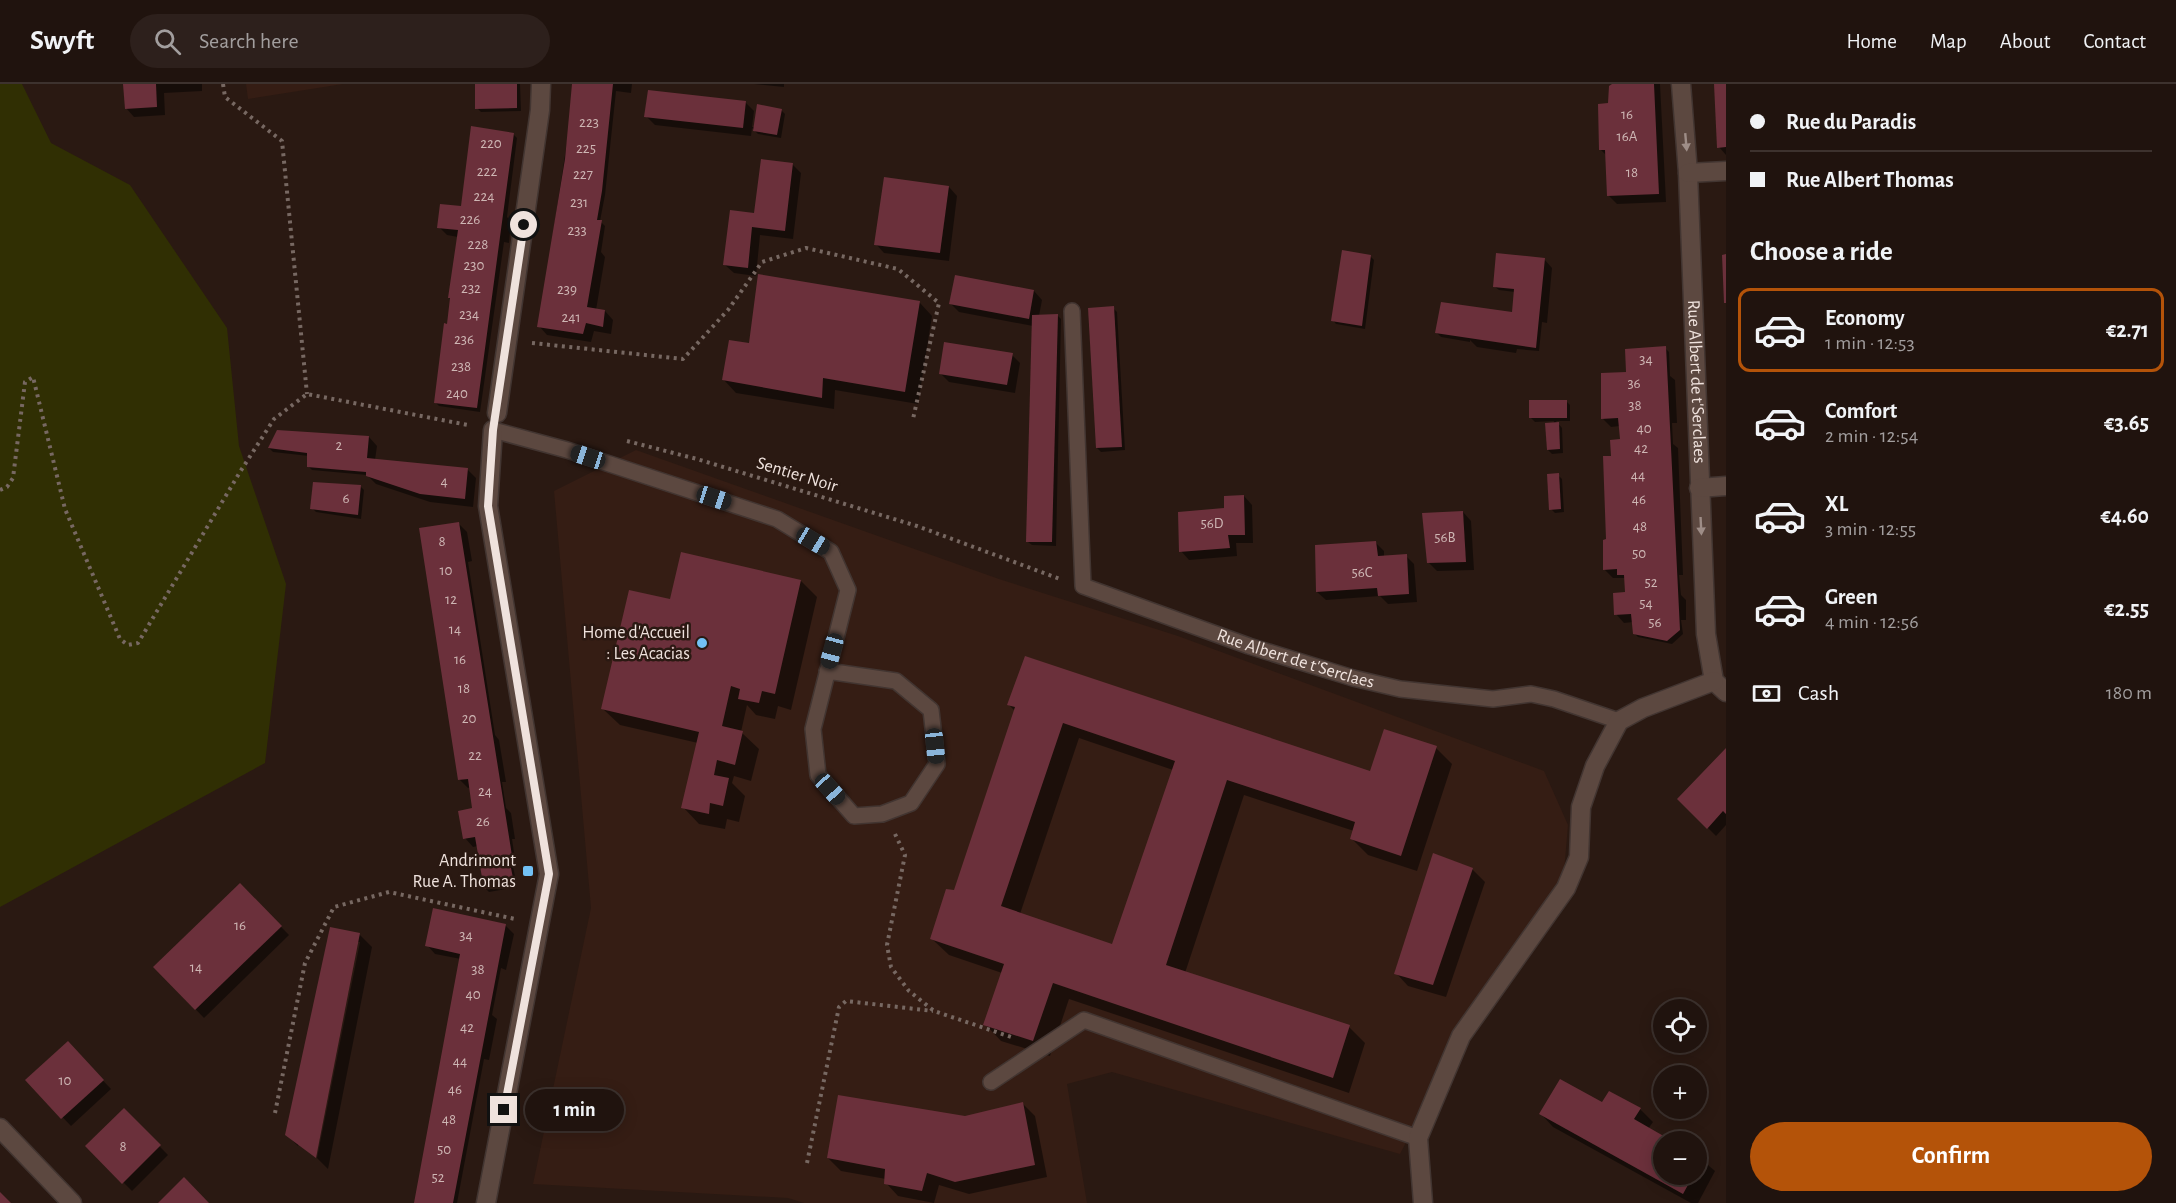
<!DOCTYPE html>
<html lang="en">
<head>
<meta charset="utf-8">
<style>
	:root { --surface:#20130e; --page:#2d201c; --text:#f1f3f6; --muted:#a29e9e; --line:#3d322e; --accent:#b45309 }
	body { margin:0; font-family:"Alegreya Sans",sans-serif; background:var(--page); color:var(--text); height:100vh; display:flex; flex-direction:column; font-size:22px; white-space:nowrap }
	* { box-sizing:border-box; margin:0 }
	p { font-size:20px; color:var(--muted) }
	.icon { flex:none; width:33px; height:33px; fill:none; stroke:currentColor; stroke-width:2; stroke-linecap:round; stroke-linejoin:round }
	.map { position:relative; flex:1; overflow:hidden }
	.drawer { display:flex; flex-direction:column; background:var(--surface); width:450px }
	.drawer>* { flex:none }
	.banner { display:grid; align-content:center; height:132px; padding:0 24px; background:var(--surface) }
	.controls { position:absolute; left:1653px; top:915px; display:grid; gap:12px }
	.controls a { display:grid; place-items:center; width:54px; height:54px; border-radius:50%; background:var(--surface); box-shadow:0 3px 15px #0003,0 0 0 2px var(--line); font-size:30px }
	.end { position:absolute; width:27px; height:27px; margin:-14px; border:8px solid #efe2dd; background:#111; box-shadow:0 0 0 3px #111 }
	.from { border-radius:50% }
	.bubble { position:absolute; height:42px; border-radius:21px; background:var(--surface); box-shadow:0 3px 15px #0003,0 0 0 2px var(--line); font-size:20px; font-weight:700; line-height:42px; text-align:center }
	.car { position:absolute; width:18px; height:36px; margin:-18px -9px; border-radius:8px; box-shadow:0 0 4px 2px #0007; background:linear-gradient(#222 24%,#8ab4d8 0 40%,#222 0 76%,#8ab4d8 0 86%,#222 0) }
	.banner b { display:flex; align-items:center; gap:21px; height:57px; font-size:22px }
	.banner b+b { border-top:2px solid var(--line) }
	.banner i { width:15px; height:15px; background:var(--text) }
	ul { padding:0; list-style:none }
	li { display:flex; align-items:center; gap:18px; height:84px; margin:0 12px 9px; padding:0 12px; border:3px solid transparent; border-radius:12px }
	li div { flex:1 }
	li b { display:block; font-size:22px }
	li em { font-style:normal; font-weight:700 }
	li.on { border-color:var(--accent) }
	li>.icon { width:54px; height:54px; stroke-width:1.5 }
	h2 { padding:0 24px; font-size:27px; line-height:72px }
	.pay { display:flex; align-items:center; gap:15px; height:66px; padding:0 24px; font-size:22px }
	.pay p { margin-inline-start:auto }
	.primary-button { display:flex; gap:12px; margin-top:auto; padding:12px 24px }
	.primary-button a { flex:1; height:69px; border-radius:36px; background:var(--accent); color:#fff; font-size:24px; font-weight:700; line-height:69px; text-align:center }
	header { display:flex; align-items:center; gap:36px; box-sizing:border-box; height:84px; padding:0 30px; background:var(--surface); border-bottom:2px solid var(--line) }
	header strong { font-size:28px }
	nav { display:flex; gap:33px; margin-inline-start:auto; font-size:21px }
	.search { width:420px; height:54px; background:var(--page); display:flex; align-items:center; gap:15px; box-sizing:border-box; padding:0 21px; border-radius:33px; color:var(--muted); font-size:22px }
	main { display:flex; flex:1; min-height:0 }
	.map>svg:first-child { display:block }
</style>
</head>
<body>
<header>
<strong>Swyft</strong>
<div class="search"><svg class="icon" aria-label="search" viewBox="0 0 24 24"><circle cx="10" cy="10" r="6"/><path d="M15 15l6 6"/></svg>Search here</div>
<nav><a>Home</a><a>Map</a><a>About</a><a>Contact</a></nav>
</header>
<main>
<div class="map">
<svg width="1726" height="1119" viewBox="0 0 1726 1119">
	<rect width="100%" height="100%" fill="#2a1912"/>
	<!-- built -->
	<g fill="#351d14">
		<path d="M246 0H343L248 15Z"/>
		<path d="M636 366 999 495 1178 552 1544 687 1568 741 1564 788 1461 952 1400 1070 1112 988 1067 1000 1087 1119H804L788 1114 533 1100 591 824 554 407Z"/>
	</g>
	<!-- green -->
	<path fill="#302f03" d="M0 0H22L51 59 130 101 227 244 239 362 286 500 265 679 0 823Z"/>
	<!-- shadow -->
	<g fill="#0007" fill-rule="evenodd">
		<path d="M125 0H202V7L164 9 165 31 134 33 126 24Z"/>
		<path d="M477 0H520L521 27 481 28 477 24Z"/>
		<path d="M573 0H632L631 9 616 7 605 111 600 137 605 142 601 168 605 173 596 226 605 227 613 236 611 250 594 247 591 258 547 251 539 242 572 25Z"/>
		<path d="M754 0H784V3Z"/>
		<path d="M1614 0H1660L1666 118 1617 120 1609 112 1607 72 1600 65Z"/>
		<path d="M1715 0H1726V71L1719 63Z"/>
		<path d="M746 19 754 27 752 43H755L781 26 785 30 781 54 758 50 752 44 751 52 655 41 646 32Z"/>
		<path d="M513 50 517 54 507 133 511 137 509 159 504 158 480 328 439 322 435 318 448 242 452 216 449 214 458 153 447 151 439 143 465 124Z"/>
		<path d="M792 80 801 89 793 155 760 151 756 192 734 189 725 181 755 131Z"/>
		<path d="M949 103 957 112 949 177 884 169 876 160Z"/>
		<path d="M1370 172 1374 176 1365 245 1336 240 1333 236Z"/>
		<path d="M1544 175 1552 184 1547 239 1542 238 1539 267 1517 265 1516 269 1477 263 1470 256V258L1441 253 1437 249 1513 230 1515 208 1499 206 1495 203Z"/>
		<path d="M1034 207 1042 216 1039 232 1057 231 1061 235 1056 462 1032 461 1028 458 1033 242 959 228 951 220Z"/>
		<path d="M920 219 932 232 918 320 835 306 834 325 736 309 724 296 750 260Z"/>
		<path d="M1113 224 1117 228 1125 366 1101 368 1097 364Z"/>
		<path d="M1665 264 1669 268 1670 292 1675 296 1677 339H1672L1673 360 1678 364 1683 491H1679L1681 511 1686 516V536H1681L1683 550 1672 560 1638 553 1634 549 1633 538 1624 539 1616 530 1630 510 1626 494H1613L1604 485 1613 373 1624 357 1620 342 1611 343 1603 335 1630 289Z"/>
		<path d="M1012 271 1020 279 1015 309 949 298 940 289Z"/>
		<path d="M1566 317 1570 321V337H1556L1562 344 1563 369 1552 370 1548 366 1554 337 1535 338 1531 334Z"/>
		<path d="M369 353 377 362 375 376 467 385 476 394 473 423 430 418 376 400 367 391 312 386 308 382 309 372 273 368 269 364Z"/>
		<path d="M1558 391 1562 395 1564 428 1555 429 1551 425Z"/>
		<path d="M360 402 364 406 361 435 316 428 312 424Z"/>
		<path d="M1244 412 1252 421 1253 459H1236L1237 472 1189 476 1181 467 1225 426Z"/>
		<path d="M1463 428 1471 437 1474 486 1437 487 1428 478Z"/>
		<path d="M459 440 467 448 472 477 468 478 495 651 499 656 506 698H502L506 724 511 729 515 755H512L516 782H513L517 803 489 808 485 804 478 762 473 763 465 754 476 725 471 703 468 704 459 695Z"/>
		<path d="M1375 458 1384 467V473L1406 472 1414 480 1417 518 1388 520 1380 512 1326 516 1317 508Z"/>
		<path d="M801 497 817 513 791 626 778 622 775 635 756 631 747 621 741 648 759 665 751 697 734 692 732 699 745 712 739 738 727 735 725 745 699 740 683 723 698 659 620 641 603 625 672 517Z"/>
		<path d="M1009 621 1371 689 1436 664 1452 680 1417 787 1368 771 1351 754 1354 747 1244 711 1185 889 1349 943 1365 959 1349 1009 1069 915 1050 972 1001 957 985 940 1002 889 949 871 932 855 955 807 1015 627ZM1079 654 1173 686 1113 862 1020 830Z"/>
		<path d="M1726 666V741L1716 752 1679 715Z"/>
		<path d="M1472 785 1485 798 1446 913 1408 902 1396 889Z"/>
		<path d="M240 801 289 851 204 934 155 883Z"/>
		<path d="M506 842 514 850 506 886 501 884 492 931 497 935 489 976 484 975 457 1119H416L461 875 435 870 427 861Z"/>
		<path d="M359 850 372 863 328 1085 317 1074 360 858H357L298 1062 287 1051Z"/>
		<path d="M76 968 111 1005 71 1042 27 996Z"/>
		<path d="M1022 1019 1035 1032 1047 1093 969 1110 939 1101 934 1119 898 1112 886 1099V1095L841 1087 828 1074 965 1033Z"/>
		<path d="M1602 1020 1640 1025 1653 1038 1648 1045 1664 1058V1090H1696V1071L1715 1087 1698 1119H1691L1553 1043 1541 1030Z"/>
		<path d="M124 1026 168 1071 132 1107 87 1062Z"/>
	</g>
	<!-- building -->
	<g fill="#6b303b" fill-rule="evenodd">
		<path d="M123 0H156L157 23 125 25Z"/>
		<path d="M475 0H517V24L475 25Z"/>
		<path d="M572 0H613L602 107 597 136H602L587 223 605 226 603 243 586 239 583 250 537 243 565 75Z"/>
		<path d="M1612 0H1654L1659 110 1607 112 1605 66H1599L1598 20 1608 19 1609 2Z"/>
		<path d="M1714 0H1726V63L1717 64Z"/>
		<path d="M648 6 746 17 743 44 644 33Z"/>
		<path d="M757 20 782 25 777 51 753 47Z"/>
		<path d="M471 42 514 49 477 324 434 319 444 239 447 240 450 214H448L458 146 437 144 440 120 461 122Z"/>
		<path d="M761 75 793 79 785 147 752 143 748 184 723 181 730 126 754 129Z"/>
		<path d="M884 93 949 102 940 169 874 161Z"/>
		<path d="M1342 166 1371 171 1362 242 1331 237Z"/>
		<path d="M1496 169 1545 174 1536 264 1435 249 1441 218 1512 228 1514 205 1493 203Z"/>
		<path d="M1726 170V219H1724L1722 171Z"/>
		<path d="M758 190 920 217 905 308 823 294 822 314 722 296 729 256 749 259Z"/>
		<path d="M955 191 1034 206 1029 235 949 220Z"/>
		<path d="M1114 222 1122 363 1096 364 1088 224Z"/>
		<path d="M1058 230 1052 458H1026L1032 231Z"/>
		<path d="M944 258 1013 269 1007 301 939 290Z"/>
		<path d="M1666 262 1680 546 1667 557 1633 550 1631 530 1614 531 1613 509 1625 508 1624 491H1617V485L1603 486V456L1606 455 1603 372H1611L1610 356 1620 355 1618 334 1601 335V289L1626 288 1625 265Z"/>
		<rect x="1529" y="316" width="38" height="18"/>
		<path d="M1559 338 1560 365 1547 366 1545 339Z"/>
		<path d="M277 346 369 352 367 374 468 384 465 415 420 410 366 392V388L307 383V369L268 364Z"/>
		<path d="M1559 389 1561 425 1549 426 1547 390Z"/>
		<path d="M313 398 361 401 358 431 310 425Z"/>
		<path d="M1244 411 1245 451H1228L1230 464 1179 468 1178 428 1224 424V412Z"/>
		<path d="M1463 427 1466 478 1427 479 1422 429Z"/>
		<path d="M459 438 513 778 510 779 514 799 484 805 475 753 463 755 458 727 472 724 468 695 458 696 419 444Z"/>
		<path d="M1376 457 1378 472 1407 470 1409 510 1378 512 1377 504 1316 508 1315 461Z"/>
		<path d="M681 468 801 496 775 610 762 607 759 619 738 615 740 605 731 602 722 642 743 647 735 681 717 676 714 691 729 694 723 722 710 719 709 730 681 724 699 648 601 625 629 506 670 515Z"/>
		<path d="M1025 572 1370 687 1384 645 1437 662 1401 772 1350 755 1355 738 1227 696 1166 881 1350 941 1333 994 1053 899 1033 957 983 941 1004 880 930 855 946 805 954 806 1015 623 1007 621ZM1063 639 1175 677 1112 860 1001 822Z"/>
		<path d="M1726 664V730L1723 727 1707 745 1677 715Z"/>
		<path d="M1433 769 1473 784 1433 901 1394 890Z"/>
		<path d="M240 799 282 842 195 926 153 883Z"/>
		<path d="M433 824 506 840 453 1119H414L460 870 425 862Z"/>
		<path d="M330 843 360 849 316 1074 285 1051Z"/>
		<path d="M68 957 104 996 61 1035 25 996Z"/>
		<path d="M1560 995 1602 1018 1609 1007 1641 1024 1634 1035 1674 1058H1664V1090H1694L1683 1110 1539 1030Z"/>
		<path d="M838 1011 965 1032 1023 1018 1035 1081 955 1098 927 1089 922 1107 884 1100 885 1085 827 1074Z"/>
		<path d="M124 1024 161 1061 122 1100 85 1062Z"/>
		<path d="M1696 1070 1703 1073 1696 1086Z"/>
		<path d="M184 1093 209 1119H158Z"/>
		<path d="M0 1108 11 1119H0Z"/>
	</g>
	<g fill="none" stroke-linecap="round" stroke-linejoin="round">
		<defs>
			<g id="lane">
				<path id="s1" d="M1072 227 1083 502 1249 562 1353 594 1400 605 1493 615 1531 610 1554 615 1619 637"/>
				<path d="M493 346 567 366 777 435 831 468 848 506 813 645 818 691 854 732 882 730 911 719 937 680 931 626 896 597 827 587"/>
				<path d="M991 998 1084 936 1418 1054"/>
			</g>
			<g id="street">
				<path id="s2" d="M1681 0 1688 89 1706 550 1714 597 1726 608"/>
				<path d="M1688 89 1726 87"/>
				<path d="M1699 404 1726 402"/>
				<path d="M0 1044 72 1119"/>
				<path d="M1423 1119 1418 1054 1461 952 1566 804 1579 773 1581 723 1595 682 1619 637 1643 624 1714 597"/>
			</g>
			<g id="secondary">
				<path d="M497 329 540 26 541 0"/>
				<path d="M486 1119 549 790 488 422 493 346"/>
			</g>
		</defs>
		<!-- lane casing -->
		<use href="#lane" stroke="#423531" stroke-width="18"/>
		<!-- street casing -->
		<use href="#street" stroke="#423531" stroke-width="21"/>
		<!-- secondary casing -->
		<use href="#secondary" stroke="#423531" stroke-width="21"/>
		<!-- path -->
		<g stroke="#776862" stroke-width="4" stroke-dasharray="3 4.5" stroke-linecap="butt">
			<path d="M223 0 225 13 282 57 307 310"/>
			<path d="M532 259 683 275 728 226 762 178 806 164 898 185 939 219 913 335"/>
			<path d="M627 357 697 375 917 442 1060 495"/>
			<path d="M0 406 7 403 13 394 25 298 33 293 65 425 120 555 128 561 138 559 240 388 274 335 307 310 468 341"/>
			<path d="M895 750 905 771 887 861 891 883 909 907 934 927 1014 954"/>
			<path d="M275 1029 305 879 334 823 389 808 515 835"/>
			<path d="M807 1079 839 923 846 917 933 927"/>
		</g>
		<!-- lane -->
		<use href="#lane" stroke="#5c4840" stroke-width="15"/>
		<!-- street -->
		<use href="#street" stroke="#5c4840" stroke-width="18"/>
		<!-- secondary -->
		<use href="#secondary" stroke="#5c4840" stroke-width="18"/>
	</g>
	<!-- one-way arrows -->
	<defs><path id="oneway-solid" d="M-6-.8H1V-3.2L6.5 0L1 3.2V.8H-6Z" transform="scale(1.5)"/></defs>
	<g fill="#9e8d87">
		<use href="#oneway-solid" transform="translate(1686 58) rotate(85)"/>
		<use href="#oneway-solid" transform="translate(1701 442) rotate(87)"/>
	</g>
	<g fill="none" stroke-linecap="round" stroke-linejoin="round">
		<!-- route -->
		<path stroke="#efe2dd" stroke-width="8" d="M504 1026 549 790 488 422 493 346 524 141"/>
	</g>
	<!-- markers -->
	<g fill="#72c1f5" stroke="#2a1912" stroke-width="2">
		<circle cx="702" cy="559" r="6"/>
		<rect x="522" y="781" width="12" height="12" rx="3"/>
	</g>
	<g text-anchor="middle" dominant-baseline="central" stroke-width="5" stroke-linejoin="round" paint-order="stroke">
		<!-- number labels -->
		<g font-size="15" fill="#ceb6b4">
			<text x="1627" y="30">16</text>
			<text x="589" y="38">223</text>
			<text x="1627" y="52">16A</text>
			<text x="491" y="59">220</text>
			<text x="586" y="64">225</text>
			<text x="487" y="87">222</text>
			<text x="1632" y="88">18</text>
			<text x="583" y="90">227</text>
			<text x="484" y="112">224</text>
			<text x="579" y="118">231</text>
			<text x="470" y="135">226</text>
			<text x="577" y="146">233</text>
			<text x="478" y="160">228</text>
			<text x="474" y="181">230</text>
			<text x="471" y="204">232</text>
			<text x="567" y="205">239</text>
			<text x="469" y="230">234</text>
			<text x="571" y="233">241</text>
			<text x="464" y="255">236</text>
			<text x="1646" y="275">34</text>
			<text x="461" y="282">238</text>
			<text x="1634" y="299">36</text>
			<text x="457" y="309">240</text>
			<text x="1635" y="321">38</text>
			<text x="1644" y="344">40</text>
			<text x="339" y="361">2</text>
			<text x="1641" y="364">42</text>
			<text x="1638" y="391">44</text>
			<text x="444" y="397">4</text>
			<text x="346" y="414">6</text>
			<text x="1639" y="415">46</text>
			<text x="1212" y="439">56D</text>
			<text x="1640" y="442">48</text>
			<text x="1445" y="453">56B</text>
			<text x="442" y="457">8</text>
			<text x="1639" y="469">50</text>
			<text x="446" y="486">10</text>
			<text x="1362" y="488">56C</text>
			<text x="1651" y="498">52</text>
			<text x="451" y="515">12</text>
			<text x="1646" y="519">54</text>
			<text x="1655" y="538">56</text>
			<text x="455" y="545">14</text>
			<text x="460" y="575">16</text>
			<text x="464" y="604">18</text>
			<text x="469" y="634">20</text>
			<text x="475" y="671">22</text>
			<text x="485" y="707">24</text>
			<text x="483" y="737">26</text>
			<text x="240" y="841">16</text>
			<text x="466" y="851">34</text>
			<text x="196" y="883">14</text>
			<text x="478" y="885">38</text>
			<text x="473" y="910">40</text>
			<text x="467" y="943">42</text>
			<text x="460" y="977">44</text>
			<text x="65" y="996">10</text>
			<text x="455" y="1005">46</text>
			<text x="449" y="1035">48</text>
			<text x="123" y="1062">8</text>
			<text x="444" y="1065">50</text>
			<text x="438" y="1093">52</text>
		</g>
		<!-- street labels -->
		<g font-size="18" fill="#efe2dd" stroke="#2a1912">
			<text stroke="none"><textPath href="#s2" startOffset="298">Rue Albert de t'Serclaes</textPath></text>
			<text transform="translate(797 391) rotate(17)">Sentier Noir</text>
			<text stroke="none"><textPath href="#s1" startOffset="500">Rue Albert de t'Serclaes</textPath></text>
		</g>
		<!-- poi labels -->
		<g font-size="18" fill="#efe2dd" stroke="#2a1912" text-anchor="end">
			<text x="690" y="549">Home d'Accueil<tspan x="690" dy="21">: Les Acacias</tspan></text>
			<text x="516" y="777">Andrimont<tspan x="516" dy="21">Rue A. Thomas</tspan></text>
		</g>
	</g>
</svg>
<div class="controls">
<a><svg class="icon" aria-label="locate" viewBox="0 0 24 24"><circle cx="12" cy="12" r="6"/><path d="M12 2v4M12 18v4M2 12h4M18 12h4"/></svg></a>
<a>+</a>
<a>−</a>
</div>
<i class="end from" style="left:524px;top:141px"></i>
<i class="end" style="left:504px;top:1026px"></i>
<div class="bubble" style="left:525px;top:1005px;width:99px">1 min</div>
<i class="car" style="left:588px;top:373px;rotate:288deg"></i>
<i class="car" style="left:714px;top:414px;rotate:108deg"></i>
<i class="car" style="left:813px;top:457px;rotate:121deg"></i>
<i class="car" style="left:832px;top:567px;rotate:195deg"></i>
<i class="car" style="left:935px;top:662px;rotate:174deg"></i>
<i class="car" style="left:830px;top:705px;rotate:138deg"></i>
</div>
<section class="drawer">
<div class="banner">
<b><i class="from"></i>Rue du Paradis</b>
<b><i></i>Rue Albert Thomas</b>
</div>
<h2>Choose a ride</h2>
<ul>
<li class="on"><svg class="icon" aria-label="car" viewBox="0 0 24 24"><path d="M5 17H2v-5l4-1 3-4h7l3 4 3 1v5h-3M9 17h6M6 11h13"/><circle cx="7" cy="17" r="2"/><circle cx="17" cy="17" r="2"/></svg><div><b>Economy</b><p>1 min · 12:53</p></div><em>€2.71</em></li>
<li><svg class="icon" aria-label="car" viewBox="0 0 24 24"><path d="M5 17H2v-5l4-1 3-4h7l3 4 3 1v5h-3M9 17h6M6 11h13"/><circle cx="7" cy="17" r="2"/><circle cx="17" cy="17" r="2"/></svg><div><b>Comfort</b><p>2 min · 12:54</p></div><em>€3.65</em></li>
<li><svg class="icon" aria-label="car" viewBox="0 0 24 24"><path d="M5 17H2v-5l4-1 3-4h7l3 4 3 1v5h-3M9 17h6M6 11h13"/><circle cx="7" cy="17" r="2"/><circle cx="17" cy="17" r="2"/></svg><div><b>XL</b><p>3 min · 12:55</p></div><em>€4.60</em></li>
<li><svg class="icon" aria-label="car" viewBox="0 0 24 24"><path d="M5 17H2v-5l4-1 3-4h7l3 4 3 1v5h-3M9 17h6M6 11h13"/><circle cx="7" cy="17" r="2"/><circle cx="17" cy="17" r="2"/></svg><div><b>Green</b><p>4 min · 12:56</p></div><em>€2.55</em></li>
</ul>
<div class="pay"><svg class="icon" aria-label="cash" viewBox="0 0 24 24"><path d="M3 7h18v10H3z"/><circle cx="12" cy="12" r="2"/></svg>Cash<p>180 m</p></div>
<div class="primary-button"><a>Confirm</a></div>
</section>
</main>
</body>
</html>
